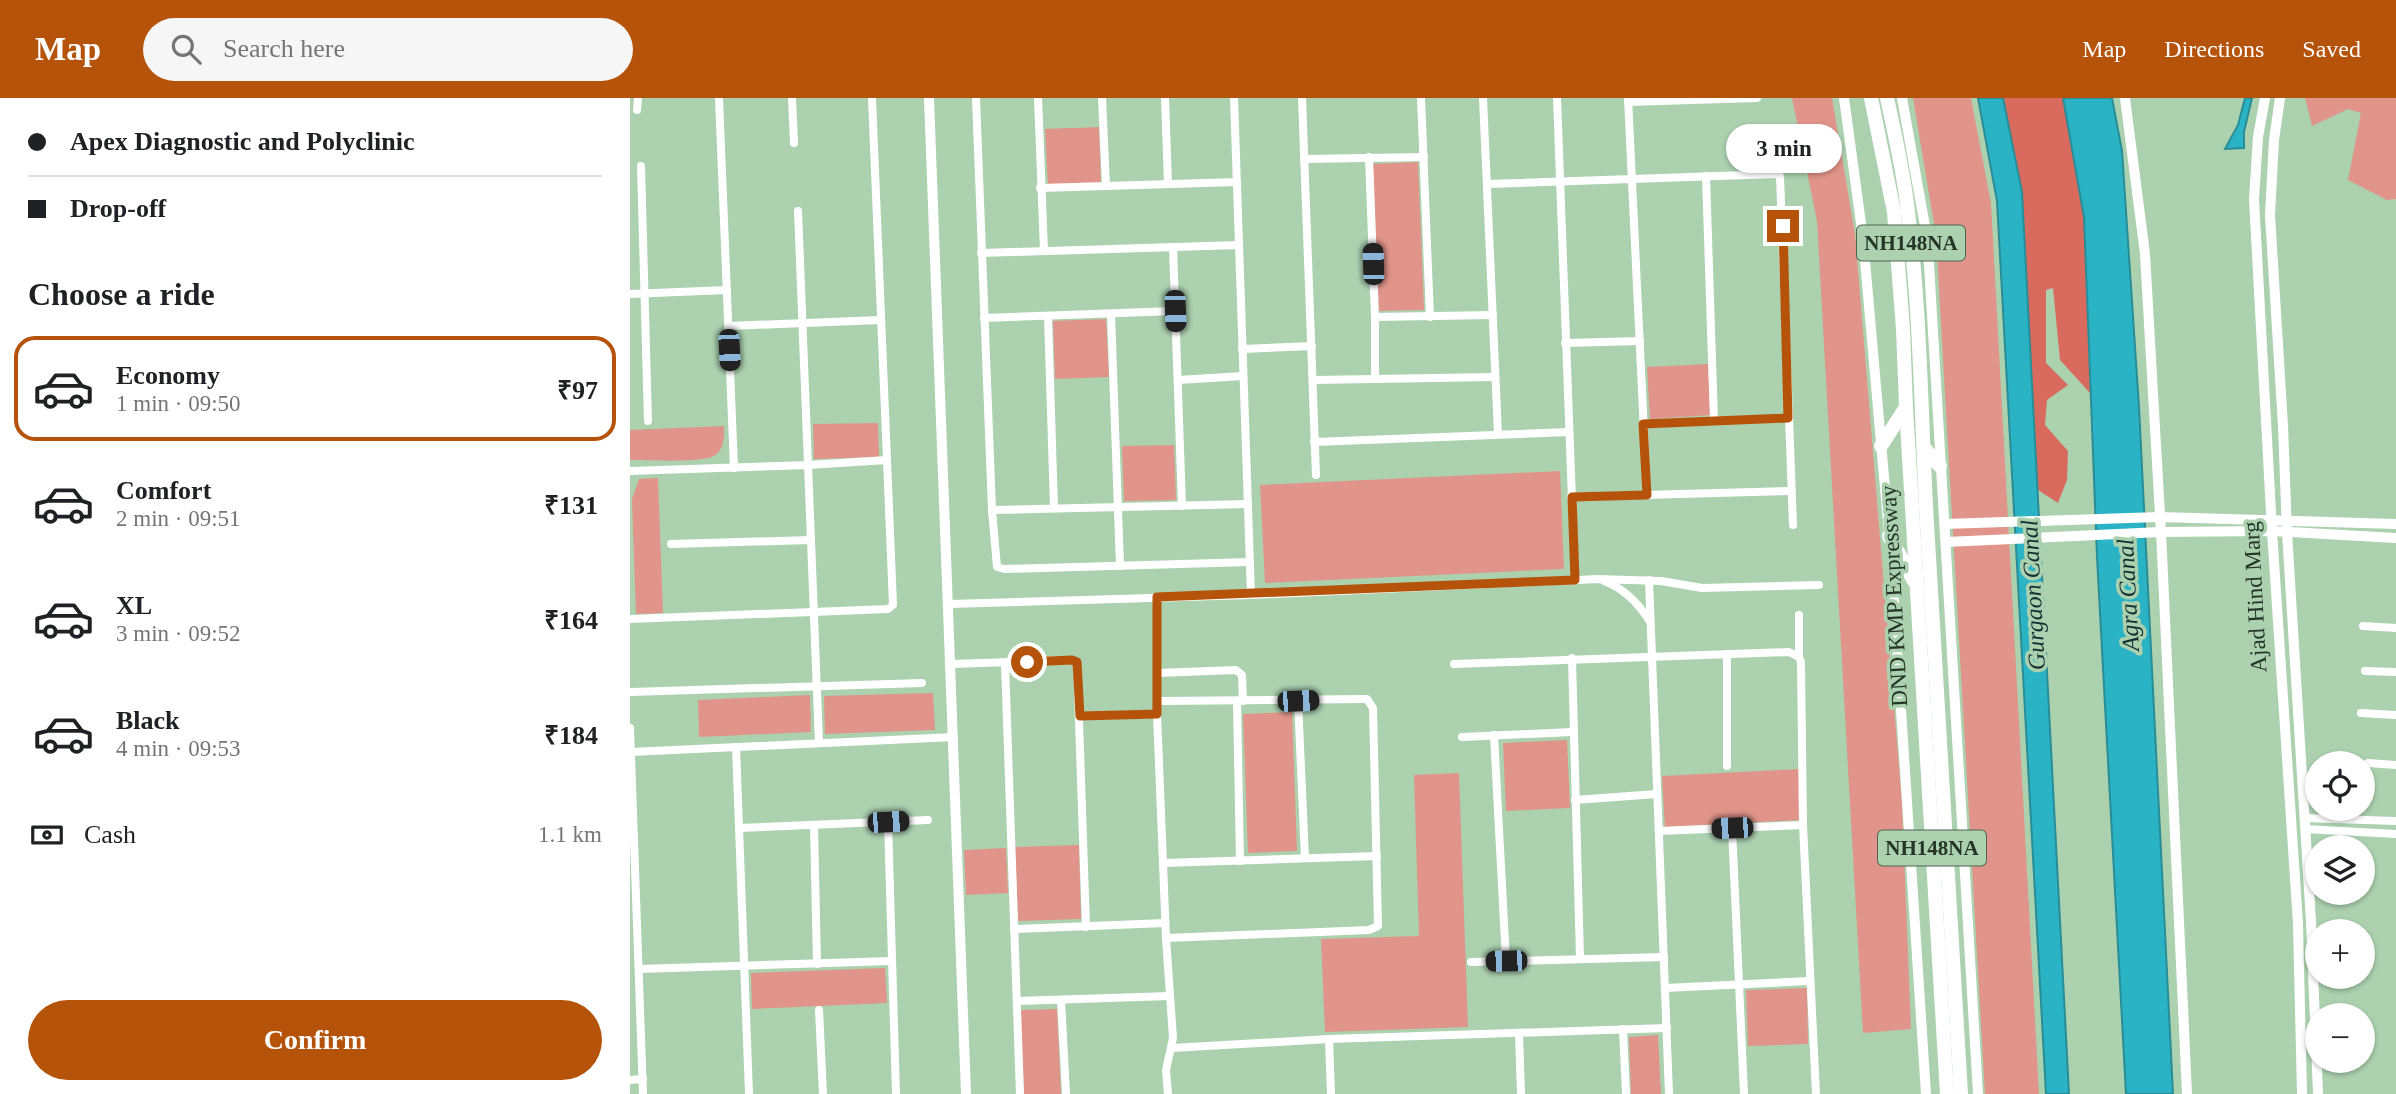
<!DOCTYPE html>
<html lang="en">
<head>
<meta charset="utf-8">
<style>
	:root { --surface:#fff; --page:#f6f6f6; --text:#202124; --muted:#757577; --line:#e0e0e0; --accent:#b45309 }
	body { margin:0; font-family:Georgia,serif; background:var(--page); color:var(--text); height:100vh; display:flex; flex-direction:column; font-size:26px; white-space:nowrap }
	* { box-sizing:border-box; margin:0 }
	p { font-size:23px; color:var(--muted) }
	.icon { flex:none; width:38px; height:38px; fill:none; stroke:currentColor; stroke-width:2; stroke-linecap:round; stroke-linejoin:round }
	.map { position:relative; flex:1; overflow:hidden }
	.side { display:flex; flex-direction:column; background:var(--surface); width:630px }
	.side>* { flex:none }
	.banner { display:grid; align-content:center; height:154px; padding:0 28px; background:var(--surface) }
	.fabs { position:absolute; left:1675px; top:653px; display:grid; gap:14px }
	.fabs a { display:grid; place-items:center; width:70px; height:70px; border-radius:50%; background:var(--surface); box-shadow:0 2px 5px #0004; font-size:35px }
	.end { position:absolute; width:32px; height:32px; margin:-16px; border:9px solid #b45309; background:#fff; box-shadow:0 0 0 4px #fff }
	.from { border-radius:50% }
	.bubble { position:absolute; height:49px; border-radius:24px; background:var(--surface); box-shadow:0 2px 5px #0004; font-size:23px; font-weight:700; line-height:49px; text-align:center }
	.car { position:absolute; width:21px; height:42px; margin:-21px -10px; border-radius:9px; box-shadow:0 0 5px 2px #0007; background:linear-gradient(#222 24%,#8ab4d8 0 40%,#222 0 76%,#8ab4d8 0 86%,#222 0) }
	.banner b { display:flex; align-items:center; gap:24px; height:66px; font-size:26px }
	.banner b+b { border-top:2px solid var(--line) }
	.banner i { width:18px; height:18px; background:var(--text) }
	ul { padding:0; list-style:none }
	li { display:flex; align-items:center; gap:21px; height:105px; margin:0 14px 10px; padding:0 14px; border:4px solid transparent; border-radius:21px }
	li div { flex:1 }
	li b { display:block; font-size:26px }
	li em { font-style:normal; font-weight:700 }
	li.selected { border-color:var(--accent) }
	li>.icon { width:63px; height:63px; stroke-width:1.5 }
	h2 { padding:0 28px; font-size:32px; line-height:84px }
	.pay { display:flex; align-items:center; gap:18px; height:77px; padding:0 28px; font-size:26px }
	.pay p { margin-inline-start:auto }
	.cta { display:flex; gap:14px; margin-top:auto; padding:14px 28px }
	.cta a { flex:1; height:80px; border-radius:42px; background:var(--accent); color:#fff; font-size:28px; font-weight:700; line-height:80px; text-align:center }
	header { display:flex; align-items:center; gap:42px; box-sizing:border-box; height:98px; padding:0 35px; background:var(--accent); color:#fff }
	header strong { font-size:33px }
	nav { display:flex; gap:38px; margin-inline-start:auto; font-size:24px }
	.search { width:490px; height:63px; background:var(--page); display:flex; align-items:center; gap:18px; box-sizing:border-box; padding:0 24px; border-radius:38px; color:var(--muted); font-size:26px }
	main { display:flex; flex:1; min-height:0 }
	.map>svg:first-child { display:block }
</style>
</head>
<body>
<header>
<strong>Map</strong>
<div class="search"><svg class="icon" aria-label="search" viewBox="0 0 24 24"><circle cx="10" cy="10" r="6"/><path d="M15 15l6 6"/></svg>Search here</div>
<nav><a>Map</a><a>Directions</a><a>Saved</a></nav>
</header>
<main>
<section class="side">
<div class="banner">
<b><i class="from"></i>Apex Diagnostic and Polyclinic</b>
<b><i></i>Drop-off</b>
</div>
<h2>Choose a ride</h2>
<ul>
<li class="selected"><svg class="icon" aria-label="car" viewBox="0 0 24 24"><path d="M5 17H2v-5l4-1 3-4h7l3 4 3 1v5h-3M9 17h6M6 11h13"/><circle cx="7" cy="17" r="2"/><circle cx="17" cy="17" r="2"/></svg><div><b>Economy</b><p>1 min · 09:50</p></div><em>₹97</em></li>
<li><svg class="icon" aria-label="car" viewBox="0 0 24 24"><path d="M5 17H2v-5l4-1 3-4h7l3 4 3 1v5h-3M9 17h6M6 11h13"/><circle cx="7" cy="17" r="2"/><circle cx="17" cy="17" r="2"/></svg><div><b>Comfort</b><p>2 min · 09:51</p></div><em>₹131</em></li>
<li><svg class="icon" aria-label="car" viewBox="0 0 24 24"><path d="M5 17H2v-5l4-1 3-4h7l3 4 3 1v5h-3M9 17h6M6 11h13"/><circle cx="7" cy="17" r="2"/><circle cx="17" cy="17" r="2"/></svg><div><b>XL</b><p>3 min · 09:52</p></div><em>₹164</em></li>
<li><svg class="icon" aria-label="car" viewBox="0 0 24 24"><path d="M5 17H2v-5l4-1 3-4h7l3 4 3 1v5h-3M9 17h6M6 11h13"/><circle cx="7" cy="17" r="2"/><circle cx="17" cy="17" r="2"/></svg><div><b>Black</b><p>4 min · 09:53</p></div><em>₹184</em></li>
</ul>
<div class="pay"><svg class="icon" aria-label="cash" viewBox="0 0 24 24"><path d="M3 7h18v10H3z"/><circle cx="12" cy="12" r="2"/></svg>Cash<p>1.1 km</p></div>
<div class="cta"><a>Confirm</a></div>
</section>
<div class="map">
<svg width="1766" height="996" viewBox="0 0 1766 996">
	<rect width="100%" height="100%" fill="#abd1af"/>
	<!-- green -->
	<g fill="#e19489">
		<path d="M1162 0H1202L1225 136 1272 705 1281 931 1233 935 1187 123Z"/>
		<path d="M1283 0H1341L1361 105 1409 996H1355L1306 138Z"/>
		<path d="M1675 0H1766V101L1757 102 1718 82 1731 15 1718 11 1682 28Z"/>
		<path d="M469 29 471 87 418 89 415 31Z"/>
		<path d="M788 64 794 212 748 213 743 66Z"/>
		<path d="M476 221 479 279 425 281 423 223Z"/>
		<path d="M1078 266 1081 317 1020 321 1017 269Z"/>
		<path d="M248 325 249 359 184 361 183 326Z"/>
		<path d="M94 328C94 339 95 351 84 358 71 365 18 362 0 362V332Z"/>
		<path d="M544 347 546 402 494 403 492 348Z"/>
		<path d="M930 373 934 471 635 485 630 387Z"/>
		<path d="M28 380 33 515 6 516 2 401 9 381Z"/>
		<path d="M303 595 305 632 195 636 194 598Z"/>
		<path d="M180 597 181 634 69 639 68 602Z"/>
		<path d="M662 614 667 753 618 755 613 616Z"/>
		<path d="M937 642 940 710 876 713 873 645Z"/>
		<path d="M1170 671 1172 722 1035 729 1032 678Z"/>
		<path d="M829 675 838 929 695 934 691 841 789 838 784 677Z"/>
		<path d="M449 747 451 821 388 823 385 749Z"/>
		<path d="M376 750 378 795 336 797 334 752Z"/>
		<path d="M255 870 257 905 122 911 121 875Z"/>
		<path d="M1177 890 1178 946 1118 948 1116 892Z"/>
		<path d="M427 911 431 996H394L390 912Z"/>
		<path d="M1028 937 1031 996H1001L999 939Z"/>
	</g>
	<!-- forest -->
	<path fill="#d96b5e" d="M1373 0H1433L1454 119 1460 295 1430 262 1423 190 1416 192V265L1438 287 1417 302 1415 327 1438 353 1437 382 1428 405 1408 392 1392 94Z"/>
	<!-- water -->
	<g fill="#2ab3c5" stroke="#298d96" stroke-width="2">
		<path d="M1348 0H1373L1392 94 1439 996H1416L1367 103Z"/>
		<path d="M1433 0H1482L1492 53 1509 309 1543 996H1496L1467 459 1454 119Z"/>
		<path d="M1615 0H1622L1614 34V50L1595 51 1608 27Z"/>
	</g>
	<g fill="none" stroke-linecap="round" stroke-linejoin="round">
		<!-- street -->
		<g stroke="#fff" stroke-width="8">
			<path d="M89 0 104 370"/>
			<path d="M162 0 164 45"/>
			<path d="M346 0 362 412 367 469 374 471 620 464"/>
			<path d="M408 0 414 153"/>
			<path d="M472 0 476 88"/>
			<path d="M535 0 538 86"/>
			<path d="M604 0 621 497"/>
			<path d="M672 0 686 377"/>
			<path d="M791 0 800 219"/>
			<path d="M853 0 868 336"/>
			<path d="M927 0 945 482"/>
			<path d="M998 0 1017 397"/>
			<path d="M998 4 1127 0"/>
			<path d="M7 12 8 0"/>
			<path d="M739 59 745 219V280"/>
			<path d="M674 61 794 59"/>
			<path d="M11 68 18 323"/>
			<path d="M1076 78 1084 323"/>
			<path d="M857 86 1146 76 1150 78 1163 427"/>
			<path d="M410 90 607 84"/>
			<path d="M168 113 189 645"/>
			<path d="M543 149 552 408"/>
			<path d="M351 155 609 147"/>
			<path d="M0 196 97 192"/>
			<path d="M481 216 490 468"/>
			<path d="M418 218 424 410"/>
			<path d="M745 219 863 217"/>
			<path d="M354 220 545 213"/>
			<path d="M99 228 250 222"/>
			<path d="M935 245 1010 243"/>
			<path d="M612 251 682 248"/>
			<path d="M548 282 613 278"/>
			<path d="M683 282 865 279"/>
			<path d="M1013 326 1158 320"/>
			<path d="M684 344 939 334"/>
			<path d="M0 373 178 367 257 362"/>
			<path d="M941 399 1161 393"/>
			<path d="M362 412 618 406"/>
			<path d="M41 446 181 442"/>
			<path d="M1019 482 1039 996"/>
			<path d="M974 483C993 490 1008 505 1019 522"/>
			<path d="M527 499V616L536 840 543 940 536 972 538 996"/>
			<path d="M319 506 621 497 968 481 1031 483 1072 490 1189 487"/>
			<path d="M1169 517V559"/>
			<path d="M0 521 258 511 263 507 242 0"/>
			<path d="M1733 528 1766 530"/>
			<path d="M1097 556V668"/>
			<path d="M942 560 950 861"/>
			<path d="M375 565 390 996"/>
			<path d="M321 566 442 562 447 564 456 829"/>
			<path d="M824 566 1159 554 1169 559 1171 564 1173 727 1186 996"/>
			<path d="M1735 573 1766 574"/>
			<path d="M527 575 606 572 612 577 613 603"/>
			<path d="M0 594 292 585"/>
			<path d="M527 603 733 601H737L743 610 748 828 739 832 536 840"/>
			<path d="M607 603 610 763"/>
			<path d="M668 603 675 760"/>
			<path d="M1731 615 1766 617"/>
			<path d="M450 618 527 616"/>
			<path d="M0 630 13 996"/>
			<path d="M864 637 876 863"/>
			<path d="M832 639 942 634"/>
			<path d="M106 649 119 996"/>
			<path d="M1 654 324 639"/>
			<path d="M1738 665 1766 667"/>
			<path d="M945 702 1027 696"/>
			<path d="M1674 720 1766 723"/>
			<path d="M258 724 266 996"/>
			<path d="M184 727 187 866"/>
			<path d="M109 730 298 722"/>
			<path d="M1102 730 1114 996"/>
			<path d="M1675 731 1766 736"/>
			<path d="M1029 733 1173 727"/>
			<path d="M533 765 747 758"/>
			<path d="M384 831 535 825"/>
			<path d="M841 864 1034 859"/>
			<path d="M9 871 262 863"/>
			<path d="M1035 890 1179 883"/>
			<path d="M431 902 436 996"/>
			<path d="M387 903 540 898"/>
			<path d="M189 912 193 996"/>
			<path d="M993 931 996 996"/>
			<path d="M889 936 891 996"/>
			<path d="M699 941 701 996"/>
			<path d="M542 950 699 941 1037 930"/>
			<path d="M0 982 13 981"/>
		</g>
		<!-- secondary -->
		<g stroke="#fff" stroke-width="10">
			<path d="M299 0 336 996"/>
			<path d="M1214 0 1233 140 1261 458 1296 996"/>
			<path d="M1272 0 1295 128 1299 166 1348 996"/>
			<path d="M1495 0 1515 156 1531 434 1557 996"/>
			<path d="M1635 0 1628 39 1624 101 1642 433 1668 826 1672 996"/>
			<path d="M1650 0 1644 42 1640 117 1653 328 1657 434 1681 824 1688 996"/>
			<path d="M1315 426 1529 419 1766 426"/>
			<path d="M1316 444 1531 434 1642 433 1766 440"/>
		</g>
		<!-- highway -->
		<g stroke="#fff" stroke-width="14">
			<path d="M1241 0 1264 114 1273 231 1276 309 1317 996"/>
			<path d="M1257 0C1265 37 1274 76 1278 114 1291 218 1291 322 1297 426 1308 616 1320 806 1331 996"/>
			<path d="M1251 348 1276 309"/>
			<path d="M1295 351 1310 368"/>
			<path d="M1259 438 1284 483"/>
		</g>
	</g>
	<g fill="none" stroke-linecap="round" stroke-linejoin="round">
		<!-- route -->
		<path stroke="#b45309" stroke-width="9" d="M397 564 442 562 447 564 450 618 527 616V499L945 482 942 399 1017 397 1013 326 1158 320 1153 128"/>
	</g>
	<g text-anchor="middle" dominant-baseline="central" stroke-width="7" stroke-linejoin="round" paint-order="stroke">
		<!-- shield labels -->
		<g fill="#abd1af" stroke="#4e6450" stroke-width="2">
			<rect x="1227" y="127.5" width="108" height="35" rx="5"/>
			<rect x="1248" y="732.5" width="108" height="35" rx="5"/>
		</g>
		<g font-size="21" font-weight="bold" fill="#263528">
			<text x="1281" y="145">NH148NA</text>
			<text x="1302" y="750">NH148NA</text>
		</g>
		<!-- street labels -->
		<g font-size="23" fill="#263528" stroke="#abd1af">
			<text transform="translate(1264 498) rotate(-93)">DND KMP Expressway</text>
			<text transform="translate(1625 499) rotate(-93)">Ajad Hind Marg</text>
		</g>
		<!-- water labels -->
		<g font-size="24" font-style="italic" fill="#132f33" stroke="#abd1af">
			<text transform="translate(1403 497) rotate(-93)">Gurgaon Canal</text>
			<text transform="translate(1498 497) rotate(-93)">Agra Canal</text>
		</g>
	</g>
</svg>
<div class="fabs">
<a><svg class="icon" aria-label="locate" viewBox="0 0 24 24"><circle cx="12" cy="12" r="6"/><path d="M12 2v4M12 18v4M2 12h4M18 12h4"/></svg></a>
<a><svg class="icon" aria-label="layers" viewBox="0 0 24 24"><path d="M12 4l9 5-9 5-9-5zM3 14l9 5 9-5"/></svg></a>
<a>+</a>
<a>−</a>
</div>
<i class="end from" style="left:397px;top:564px"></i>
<i class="end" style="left:1153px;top:128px"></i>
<div class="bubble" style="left:1096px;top:26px;width:116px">3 min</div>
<i class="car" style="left:743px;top:166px;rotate:358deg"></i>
<i class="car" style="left:545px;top:213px;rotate:178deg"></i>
<i class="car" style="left:99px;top:252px;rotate:177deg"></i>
<i class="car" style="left:668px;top:603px;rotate:88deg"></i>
<i class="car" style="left:258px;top:724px;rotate:87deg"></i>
<i class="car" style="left:1102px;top:730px;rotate:268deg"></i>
<i class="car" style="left:876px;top:863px;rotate:269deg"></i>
</div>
</main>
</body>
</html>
